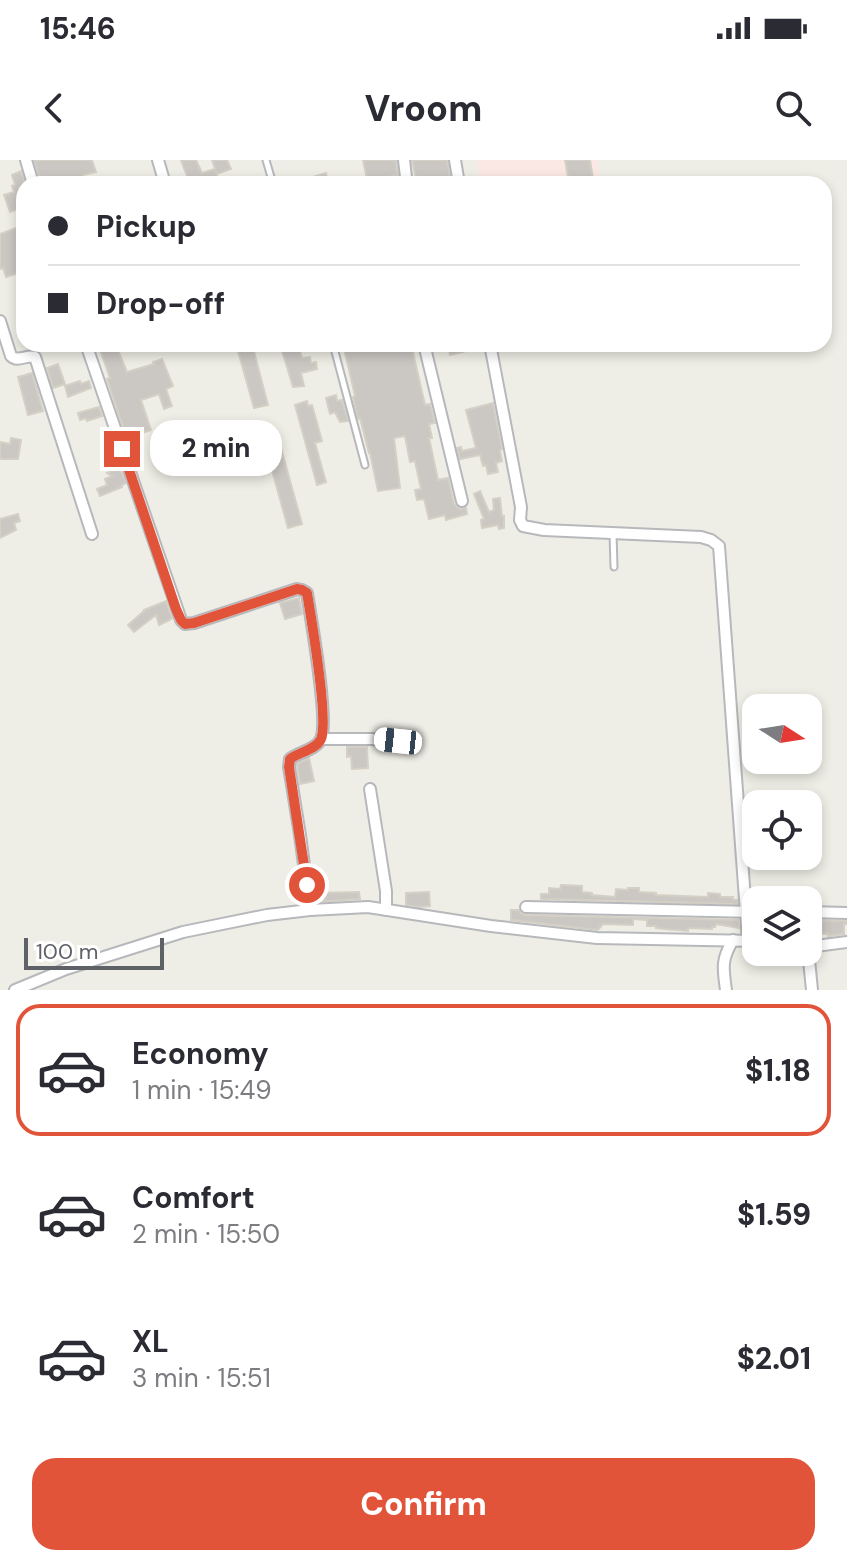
<!DOCTYPE html>
<html lang="en">
<head>
<meta charset="utf-8">
<style>
	:root { --surface:#fff; --page:#f2f2f3; --text:#2b2b33; --muted:#7c7c81; --line:#e1e1e2; --accent:#e2543a }
	body { margin:0; font-family:"DM Sans",sans-serif; background:var(--page); color:var(--text); height:100vh; display:flex; flex-direction:column; font-size:30px; white-space:nowrap }
	* { box-sizing:border-box; margin:0 }
	p { font-size:26px; color:var(--muted) }
	.icon { flex:none; width:44px; height:44px; fill:none; stroke:currentColor; stroke-width:2; stroke-linecap:round; stroke-linejoin:round }
	.map { position:relative; height:830px; overflow:hidden }
	.side { display:flex; flex-direction:column; background:var(--surface); flex:1 }
	.side>* { flex:none }
	.banner { position:absolute; left:16px; top:16px; width:816px; height:176px; border-radius:24px; box-shadow:0 4px 12px #0003; display:grid; align-content:center; height:176px; padding:0 32px; background:var(--surface) }
	.needle { width:52px; rotate:102deg }
	.controls { position:absolute; left:742px; top:534px; display:grid; gap:16px }
	.controls a { display:grid; place-items:center; width:80px; height:80px; border-radius:16px; background:var(--surface); box-shadow:0 4px 12px #0003; font-size:40px }
	.scale { position:absolute; left:24px; bottom:20px; width:140px; box-sizing:border-box; padding-left:8px; border:4px solid #5e6166; border-top:0; font-size:22px; line-height:28px; white-space:nowrap; color:#5e6166; -webkit-text-stroke:6px #fff; paint-order:stroke }
	.end { position:absolute; width:36px; height:36px; margin:-18px; border:10px solid #e2543a; background:#fff; box-shadow:0 0 0 4px #fff }
	.from { border-radius:50% }
	.bubble { position:absolute; height:56px; border-radius:24px; background:var(--surface); box-shadow:0 4px 12px #0003; font-size:26px; font-weight:800; line-height:56px; text-align:center }
	.car { position:absolute; width:24px; height:48px; margin:-24px -12px; border-radius:10px; box-shadow:0 0 6px 2px #0007; background:linear-gradient(#fff 24%,#345 0 40%,#fff 0 76%,#345 0 86%,#fff 0) }
	.banner b { display:flex; align-items:center; gap:28px; height:76px; font-size:30px }
	.banner b+b { border-top:2px solid var(--line) }
	.banner i { width:20px; height:20px; background:var(--text) }
	ul { padding:14px 0 0; list-style:none }
	li { display:flex; align-items:center; gap:24px; height:132px; margin:0 16px 12px; padding:0 16px; border:4px solid transparent; border-radius:24px }
	li div { flex:1 }
	li b { display:block; font-size:30px }
	li em { font-style:normal; font-weight:800 }
	li.current { border-color:var(--accent) }
	li>.icon { width:72px; height:72px; stroke-width:1.5 }
	.cta { display:flex; gap:16px; margin-top:auto; padding:16px 32px }
	.cta a { flex:1; height:92px; border-radius:24px; background:var(--accent); color:#fff; font-size:32px; font-weight:800; line-height:92px; text-align:center }
	.status { display:flex; justify-content:space-between; align-items:center; height:56px; padding:0 40px; background:var(--surface); direction:ltr }
	.status svg { height:22px; fill:currentColor }
	header { display:flex; justify-content:space-between; align-items:center; height:104px; padding:0 32px; background:var(--surface); font-size:36px; font-weight:800 }
	.map>svg:first-child { display:block }
</style>
</head>
<body>
<div class="status"><b>15:46</b><svg viewBox="0 0 49 12"><path d="M0 12V9h3v3zM5 12V6h3v6zM10 12V3h3v9zM15 12V0h3v12zM26 1h20v11H26zM47 4h2v5h-2z"/></svg></div>
<header><svg class="icon" aria-label="back" viewBox="0 0 24 24"><path d="M15 5l-7 7 7 7"/></svg>Vroom<svg class="icon" aria-label="search" viewBox="0 0 24 24"><circle cx="10" cy="10" r="6"/><path d="M15 15l6 6"/></svg></header>
<div class="map">
<svg width="847" height="830" viewBox="0 0 847 830">
	<rect width="100%" height="100%" fill="#efeee6"/>
	<!-- medical -->
	<path fill="#fbe8e4" d="M476 0H598L601 24H481Z"/>
	<!-- building -->
	<g fill="#cbc8c4" stroke="#d4d0c5" stroke-width="2">
		<path d="M34 0H92L96 12 83 15 84 19 81 20 82 24H41Z"/>
		<path d="M181 0H196L202 13 215 9 212 0H227L231 9 217 14 216 11 219 24H190Z"/>
		<path d="M363 0H396L398 15 382 18 383 24H368Z"/>
		<path d="M412 0H447L451 24H417Z"/>
		<path d="M565 0H590L593 18H590V24H582L581 20 569 22Z"/>
		<path d="M21 11 25 24 24 47 10 52 4 35 14 32 12 26 15 25 12 15Z"/>
		<path d="M326 13 328 24H295V22Z"/>
		<path d="M16 68 24 91V111L6 117 3 108 0 109V74Z"/>
		<path d="M98 184H112L114 189 117 188 127 212 154 204 153 202 162 199 173 226 166 229 172 246 164 249 159 234 141 240 151 270 127 279 107 219 110 218Z"/>
		<path d="M236 184H252L268 245 254 248Z"/>
		<path d="M280 184H298L302 198 310 197 311 203 316 202 317 209 301 213 304 226 293 227Z"/>
		<path d="M343 184H411L425 245 430 244 435 263 429 264 432 278H429L438 320 448 318 454 344 460 349 466 348 467 354 446 360 445 355 429 359 424 339 417 340 415 330 421 329 415 301 410 302 405 276 394 278 400 328 378 331 370 293H369L360 258 358 259 353 237 355 236Z"/>
		<path d="M448 184H482V187L450 195Z"/>
		<path d="M58 204 65 224 53 228 47 208Z"/>
		<path d="M32 213 43 251 28 255 18 217Z"/>
		<path d="M80 221 81 224 89 221 91 228 68 237 65 226Z"/>
		<path d="M336 235 337 241 342 240 348 261 340 262 335 252 330 254 326 238Z"/>
		<path d="M307 241 308 246 312 245 322 281 315 283 326 322 317 325 295 245Z"/>
		<path d="M493 243 502 289 500 290 502 301 496 303 498 312 488 314 486 305 483 306 480 295 460 299 457 288 461 287 462 291 476 288 466 250Z"/>
		<path d="M99 247 102 256 87 261 86 258 80 260 78 253Z"/>
		<path d="M11 278 21 280 18 299H0V282L10 284Z"/>
		<path d="M279 281 302 364 288 368 265 285Z"/>
		<path d="M120 308 126 323 122 325V327L100 336 97 329 107 325 105 319 112 316 107 313Z"/>
		<path d="M480 331 489 352 494 350 493 339 500 338 502 356H504V368L499 369 498 365 482 368 481 360 484 359 474 334Z"/>
		<path d="M18 354 20 361 14 363 16 370 0 378V359Z"/>
		<path d="M299 438 302 454 285 459 280 443Z"/>
		<path d="M166 441 172 458 170 460 159 465 156 455 134 472 128 465 144 451V450Z"/>
		<path d="M347 587H367L368 608 352 609 351 596 347 597Z"/>
		<path d="M309 598 314 621 300 624 297 604Z"/>
		<path d="M561 725 582 726V732L592 733V735L615 737 616 729 628 730V728H639V732L656 733V735L708 737V733L720 734V737H733V740H737V744L541 739V734H549V728L560 729Z"/>
		<path d="M359 732 360 739 317 742 316 733Z"/>
		<path d="M429 732 430 746 419 747 406 745V733Z"/>
		<path d="M511 750H519L521 753 526 755 738 760 739 768 716 764 715 767H712V769L688 768V771L664 769 656 768V766H647V760L633 759V765L603 764 598 770 511 760Z"/>
		<path d="M808 760 847 761V764H844V774L828 776V774L808 773Z"/>
	</g>
	<g fill="none" stroke-linecap="round" stroke-linejoin="round">
		<defs>
			<g id="service">
				<path d="M266 0 273 24"/>
				<path d="M333 184 365 305"/>
				<path d="M613 373 614 407"/>
			</g>
			<g id="minor">
				<path d="M26 0 33 24"/>
				<path d="M158 0 165 24"/>
				<path d="M404 0 406 17 404 24"/>
				<path d="M455 0 459 24"/>
				<path d="M0 161 11 196C18 203 27 194 35 197L92 374"/>
				<path d="M86 184 181 460 185 464 194 463 297 429 302 430 307 433C311 458 329 561 321 579 316 590 299 592 290 599L289 607 300 675 310 750"/>
				<path d="M424 184 462 341"/>
				<path d="M490 184 521 347 520 360 523 366 544 370 701 377 711 380 719 386 748 780"/>
				<path d="M321 579H371L398 581"/>
				<path d="M370 629 386 731V750"/>
				<path d="M526 747 756 752"/>
				<path d="M808 752 847 753"/>
				<path d="M808 787 847 782"/>
				<path d="M808 790 812 830"/>
				<path d="M15 830 66 809 183 772 267 755 310 750 368 747 491 766 597 778 756 781"/>
				<path d="M726 830C723 808 721 800 733 780"/>
			</g>
		</defs>
		<!-- service casing -->
		<use href="#service" stroke="#b7b8bc" stroke-width="9"/>
		<!-- minor casing -->
		<use href="#minor" stroke="#b7b8bc" stroke-width="14"/>
		<!-- service -->
		<use href="#service" stroke="#fff" stroke-width="5"/>
		<!-- minor -->
		<use href="#minor" stroke="#fff" stroke-width="10"/>
	</g>
	<g fill="none" stroke-linecap="round" stroke-linejoin="round">
		<!-- route -->
		<path stroke="#e2543a" stroke-width="10" d="M122 289 176 449 181 460 185 464 194 463 297 429 302 430 307 433C311 457 329 561 321 579 316 590 299 592 290 599L289 607 307 725"/>
	</g>
</svg>
<div class="controls">
<a><svg class="needle" viewBox="-14 -14 28 28"><path d="M0-13l5 13h-10z" fill="#e53935"/><path d="M0 13l5-13h-10z" fill="#7c7c81"/></svg></a>
<a><svg class="icon" aria-label="locate" viewBox="0 0 24 24"><circle cx="12" cy="12" r="6"/><path d="M12 2v4M12 18v4M2 12h4M18 12h4"/></svg></a>
<a><svg class="icon" aria-label="layers" viewBox="0 0 24 24"><path d="M12 4l9 5-9 5-9-5zM3 14l9 5 9-5"/></svg></a>
</div>
<div class="scale">100 m</div>
<i class="end from" style="left:307px;top:725px"></i>
<i class="end" style="left:122px;top:289px"></i>
<div class="bubble" style="left:150px;top:260px;width:132px">2 min</div>
<i class="car" style="left:398px;top:581px;rotate:276deg"></i>
<div class="banner">
<b><i class="from"></i>Pickup</b>
<b><i></i>Drop-off</b>
</div>
</div>
<section class="side">
<ul>
<li class="current"><svg class="icon" aria-label="car" viewBox="0 0 24 24"><path d="M5 17H2v-5l4-1 3-4h7l3 4 3 1v5h-3M9 17h6M6 11h13"/><circle cx="7" cy="17" r="2"/><circle cx="17" cy="17" r="2"/></svg><div><b>Economy</b><p>1 min · 15:49</p></div><em>$1.18</em></li>
<li><svg class="icon" aria-label="car" viewBox="0 0 24 24"><path d="M5 17H2v-5l4-1 3-4h7l3 4 3 1v5h-3M9 17h6M6 11h13"/><circle cx="7" cy="17" r="2"/><circle cx="17" cy="17" r="2"/></svg><div><b>Comfort</b><p>2 min · 15:50</p></div><em>$1.59</em></li>
<li><svg class="icon" aria-label="car" viewBox="0 0 24 24"><path d="M5 17H2v-5l4-1 3-4h7l3 4 3 1v5h-3M9 17h6M6 11h13"/><circle cx="7" cy="17" r="2"/><circle cx="17" cy="17" r="2"/></svg><div><b>XL</b><p>3 min · 15:51</p></div><em>$2.01</em></li>
</ul>
<div class="cta"><a>Confirm</a></div>
</section>
</body>
</html>
